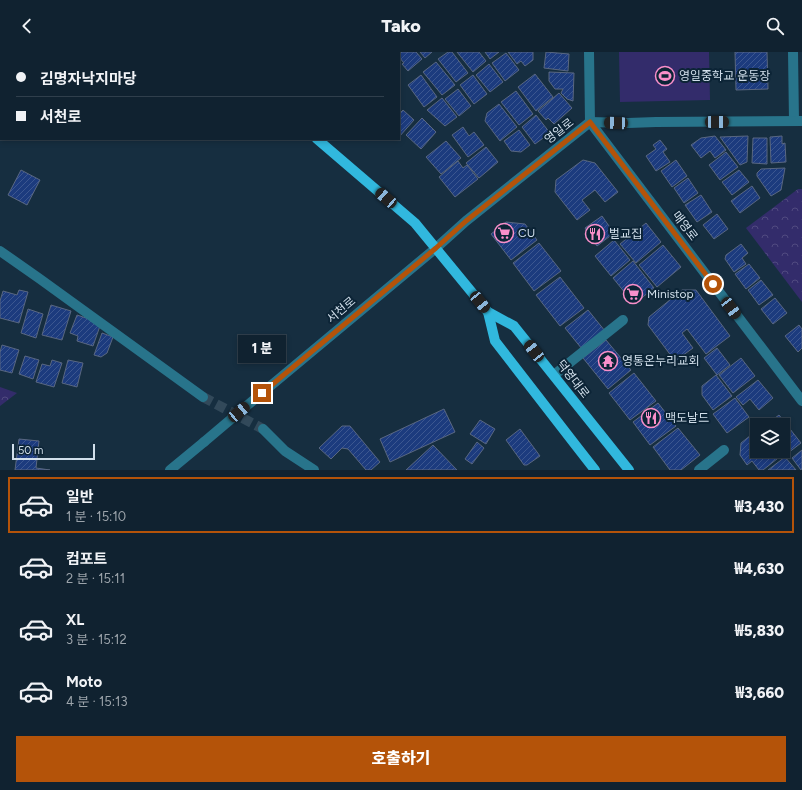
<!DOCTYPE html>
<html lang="ko">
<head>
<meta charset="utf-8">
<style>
	:root { --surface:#102230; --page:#1e2f3c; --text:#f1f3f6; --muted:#9ca4ab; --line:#303f4c; --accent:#b45309 }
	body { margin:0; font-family:Figtree,"Noto Sans KR",sans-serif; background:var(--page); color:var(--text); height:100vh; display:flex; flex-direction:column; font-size:15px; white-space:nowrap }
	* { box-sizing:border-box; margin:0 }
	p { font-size:13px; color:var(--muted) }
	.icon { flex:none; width:22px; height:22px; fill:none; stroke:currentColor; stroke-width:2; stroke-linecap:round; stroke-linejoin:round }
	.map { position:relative; height:418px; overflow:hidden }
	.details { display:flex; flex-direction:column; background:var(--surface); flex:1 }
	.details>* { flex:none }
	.top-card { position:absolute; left:0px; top:0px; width:400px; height:88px; box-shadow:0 2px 6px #0003,0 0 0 1px var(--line); display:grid; align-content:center; height:88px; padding:0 16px; background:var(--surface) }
	.controls { position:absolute; left:750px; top:366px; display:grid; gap:8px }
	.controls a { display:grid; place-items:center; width:40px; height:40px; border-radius:0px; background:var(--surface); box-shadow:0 2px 6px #0003,0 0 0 1px var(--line); font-size:20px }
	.scale { position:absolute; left:12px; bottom:10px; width:83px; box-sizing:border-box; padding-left:4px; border:2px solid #d1dfeb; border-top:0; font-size:11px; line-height:14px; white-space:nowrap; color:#d1dfeb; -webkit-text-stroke:3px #0c2436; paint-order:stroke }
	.end { position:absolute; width:18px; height:18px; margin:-9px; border:5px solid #b45309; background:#fff; box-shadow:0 0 0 2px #fff }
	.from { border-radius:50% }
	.bubble { position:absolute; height:28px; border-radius:0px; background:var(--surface); box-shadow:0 2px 6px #0003,0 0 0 1px var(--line); font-size:13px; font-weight:800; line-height:28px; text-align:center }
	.car { position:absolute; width:12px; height:24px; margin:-12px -6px; border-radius:5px; box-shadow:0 0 3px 1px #0007; background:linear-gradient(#222 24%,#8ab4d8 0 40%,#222 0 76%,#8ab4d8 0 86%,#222 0) }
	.top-card b { display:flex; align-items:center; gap:14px; height:38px; font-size:15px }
	.top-card b+b { border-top:1px solid var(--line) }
	.top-card i { width:10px; height:10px; background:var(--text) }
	ul { padding:7px 0 0; list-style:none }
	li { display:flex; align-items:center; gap:12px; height:56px; margin:0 8px 6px; padding:0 8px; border:2px solid transparent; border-radius:0px }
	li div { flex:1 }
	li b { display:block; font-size:15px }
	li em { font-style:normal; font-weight:800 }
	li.selected { border-color:var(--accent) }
	li>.icon { width:36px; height:36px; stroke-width:1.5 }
	.action { display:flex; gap:8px; margin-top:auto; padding:8px 16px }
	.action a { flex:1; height:46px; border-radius:0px; background:var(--accent); color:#fff; font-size:16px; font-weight:800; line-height:46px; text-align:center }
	header { display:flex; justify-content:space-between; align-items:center; height:52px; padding:0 16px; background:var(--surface); font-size:18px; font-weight:800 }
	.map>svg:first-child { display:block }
</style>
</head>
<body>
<header><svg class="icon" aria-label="back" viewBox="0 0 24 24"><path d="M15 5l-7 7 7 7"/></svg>Tako<svg class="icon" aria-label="search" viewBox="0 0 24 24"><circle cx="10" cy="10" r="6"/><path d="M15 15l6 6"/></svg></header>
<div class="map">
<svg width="802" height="418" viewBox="0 0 802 418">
	<defs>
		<pattern id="park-crowns" width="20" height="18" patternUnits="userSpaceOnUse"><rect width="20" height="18" fill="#332c6b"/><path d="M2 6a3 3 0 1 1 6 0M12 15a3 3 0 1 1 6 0" fill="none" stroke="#504a80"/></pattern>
		<pattern id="building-hatch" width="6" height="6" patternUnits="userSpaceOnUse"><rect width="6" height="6" fill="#1c3b7e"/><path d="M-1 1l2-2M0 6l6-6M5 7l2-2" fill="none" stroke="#3c5790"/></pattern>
	</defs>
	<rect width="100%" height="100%" fill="#162e40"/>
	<!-- grass -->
	<path fill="#332c6b" d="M619 0H709L710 48 620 50Z"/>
	<!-- park -->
	<g fill="url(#park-crowns)">
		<path d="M798 137H802V250L746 176Z"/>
		<path d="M0 335 17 341 0 354Z"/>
	</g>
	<!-- building -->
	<g fill="url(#building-hatch)" stroke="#596781">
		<path d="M395 0H416L422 7 408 19 402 12 404 11 399 5V1H396Z"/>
		<path d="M420 0H432L425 6Z"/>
		<path d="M448 0H452L468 21 456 30 438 7Z"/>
		<path d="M457 0H479L486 9 473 20Z"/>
		<path d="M485 0H499L490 7Z"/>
		<path d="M508 0H533V8L525 14 521 9 517 12Z"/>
		<path d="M546 0 569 2 568 19 544 16Z"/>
		<path d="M735 0H767L768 37 736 38Z"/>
		<path d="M506 1 519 18 505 29 492 11Z"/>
		<path d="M436 10 455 33 442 43 423 20Z"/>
		<path d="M489 12 503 30 490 40 476 23Z"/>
		<path d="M549 20 574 21 573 49 567 47 561 41 563 37H555L549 29Z"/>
		<path d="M535 22 553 45 536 59 518 35Z"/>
		<path d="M421 23 437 45 424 55 408 33Z"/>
		<path d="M473 23 487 42 474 52 460 33Z"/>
		<path d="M458 37 471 54 459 64 445 47Z"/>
		<path d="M516 39 533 62 519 73 501 50Z"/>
		<path d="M559 41 572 56 554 72 548 66 546 68 538 59Z"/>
		<path d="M442 46 457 65 445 74 427 58Z"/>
		<path d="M499 52 517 75 500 89 485 69 487 61Z"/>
		<path d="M403 58 414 68 399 85V62Z"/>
		<path d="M536 63 550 81 535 92 522 75Z"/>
		<path d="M422 66 436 80 421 97 406 83Z"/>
		<path d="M463 75 469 84 474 80 484 93 468 105 452 83Z"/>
		<path d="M519 78 530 93 521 100 511 99 504 89Z"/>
		<path d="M715 84 726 98 715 106 710 99 701 106 691 93 701 86Z"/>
		<path d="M748 84 747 110 740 113 720 85Z"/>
		<path d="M782 84V92L785 91 786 110 771 111 770 85Z"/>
		<path d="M753 86H767V112L752 111Z"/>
		<path d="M660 88 667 97 663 100 670 110 656 119 646 104 656 97 653 93Z"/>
		<path d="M446 89 461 106 441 122 426 105Z"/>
		<path d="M486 95 498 110 479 126 466 111Z"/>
		<path d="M726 100 738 115 720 128 709 113Z"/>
		<path d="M583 108 595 111 618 140 605 150 595 138 582 148 590 158 577 168 555 140 556 128Z"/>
		<path d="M676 108 687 124 672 135 661 119Z"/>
		<path d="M458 109 463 116 467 113 478 127 455 145 439 125Z"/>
		<path d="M785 116 781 138 771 144 757 124V121L761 117Z"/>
		<path d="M21 118 40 128 27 153 8 143Z"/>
		<path d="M739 118 749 130 732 143 722 130Z"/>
		<path d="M688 126 698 141 684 151 674 136Z"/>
		<path d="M752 134 760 146 740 161 731 149Z"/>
		<path d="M701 143 712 160 697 170 685 153Z"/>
		<path d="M717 162 728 177 714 187 703 173Z"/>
		<path d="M602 164 614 181 597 194 585 176Z"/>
		<path d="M506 170 525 172 537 188 511 208 491 182Z"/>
		<path d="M646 171 661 190 636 211 620 192Z"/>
		<path d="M614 188 630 208 611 224 595 204Z"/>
		<path d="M539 191 561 219 534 239 513 211Z"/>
		<path d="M741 192 748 201 742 206 746 212 734 220 725 207 726 203Z"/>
		<path d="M663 193 681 215 657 235 639 213Z"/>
		<path d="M633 209 654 236 634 252 613 226Z"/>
		<path d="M749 212 760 226 746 237 735 222Z"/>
		<path d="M560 225 584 256 560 274 536 243Z"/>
		<path d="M761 228 773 243 759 253 748 238Z"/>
		<path d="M19 238 28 240 19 271 0 266V249L3 239 17 243Z"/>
		<path d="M682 238H696L730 284 706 302 687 277 682 281 693 296 675 309 648 273 649 265Z"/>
		<path d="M775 246 787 261 773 272 761 257Z"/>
		<path d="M51 253 71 259 62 288 42 283Z"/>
		<path d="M28 257 43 262 36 286 21 281Z"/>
		<path d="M588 258 605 279 582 297 565 276Z"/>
		<path d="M77 263 101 271 93 294 77 289 78 284 70 281Z"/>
		<path d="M799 273 802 277V296L798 300 785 284Z"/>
		<path d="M102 281 113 285 107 301 101 305 94 303Z"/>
		<path d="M606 288 631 318 608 337 583 306Z"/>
		<path d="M2 293 19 298 12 321 0 318V300Z"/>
		<path d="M717 296 730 313 717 323 704 306Z"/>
		<path d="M25 304 39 308 33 327 19 322Z"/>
		<path d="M741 306 755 324 733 341 719 323Z"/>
		<path d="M52 308 62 311 54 335 36 330 42 312 50 314Z"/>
		<path d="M68 308 83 311 77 335 62 331Z"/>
		<path d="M634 321 656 349 630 368 609 341Z"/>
		<path d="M716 323 732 344 713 358 702 343V334Z"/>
		<path d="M758 328 773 346 759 358 750 347 743 353 736 345Z"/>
		<path d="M735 346 749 365 727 381 713 362Z"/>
		<path d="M658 351 676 374 650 393 633 370Z"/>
		<path d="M444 357 455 380 390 410 380 387Z"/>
		<path d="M779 363 801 391 788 401 783 395V373H766Z"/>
		<path d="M480 368 495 377 486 392 470 382Z"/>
		<path d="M342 374H350L380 410 371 418H366L348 397 342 396 331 407 319 396Z"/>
		<path d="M678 376 700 403 681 418H670L653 395Z"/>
		<path d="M520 377 540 404 527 413H524L506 388Z"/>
		<path d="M751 383 757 385V399H779L782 403 763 418H759L752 409 747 413 740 403 741 391Z"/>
		<path d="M19 387 39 389 36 416 50 418H15Z"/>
		<path d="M477 390 484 396 472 412 465 407Z"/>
		<path d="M433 393 457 418H406Z"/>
		<path d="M802 398V418H801L792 406Z"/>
		<path d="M785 405 796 418H768Z"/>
	</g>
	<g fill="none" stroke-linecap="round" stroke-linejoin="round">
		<!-- minor-tunnel -->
		<path stroke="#32495a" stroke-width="10" stroke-dasharray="10 5" stroke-linecap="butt" d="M203 345 263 377"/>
		<!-- minor -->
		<g stroke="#28748b" stroke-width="10">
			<path d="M589 0 590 70 802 349"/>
			<path d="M793 0 794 69"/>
			<path d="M36 1V0"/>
			<path d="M326 1 327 0"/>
			<path d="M0 79 1 77"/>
			<path d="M0 199 40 227 203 345"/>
			<path d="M554 323 623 268"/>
			<path d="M262 341 436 196 466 169 590 70 628 71 656 70 802 69"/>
			<path d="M263 377 285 399 314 418"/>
			<path d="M170 418 204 390"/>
			<path d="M699 418 724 398"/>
		</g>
		<!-- major -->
		<g stroke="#31b8de" stroke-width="10">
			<path d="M206 0 207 1"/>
			<path d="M317 87 415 171 488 260 514 274 629 418"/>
			<path d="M488 260 495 289 577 395 595 418"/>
		</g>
		<!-- minor-bridge -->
		<path stroke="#28748b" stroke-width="10" d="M204 390 262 341"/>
	</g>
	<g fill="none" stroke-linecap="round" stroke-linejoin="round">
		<!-- route -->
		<path stroke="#b45309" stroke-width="5" d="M262 341 436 196 466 169 590 70 713 232"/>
	</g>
	<!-- icons -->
	<defs>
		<symbol id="stadium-ring" viewBox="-11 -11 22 22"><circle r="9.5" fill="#0c2436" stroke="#f98fca" stroke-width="1.5"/><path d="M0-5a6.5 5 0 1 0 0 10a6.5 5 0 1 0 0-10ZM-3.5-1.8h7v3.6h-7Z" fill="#f98fca"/></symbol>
		<symbol id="supermarket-ring" viewBox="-11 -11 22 22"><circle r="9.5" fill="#0c2436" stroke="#f98fca" stroke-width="1.5"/><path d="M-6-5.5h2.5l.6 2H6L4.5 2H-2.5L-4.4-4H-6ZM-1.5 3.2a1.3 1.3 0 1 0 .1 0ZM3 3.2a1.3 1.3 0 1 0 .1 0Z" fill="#f98fca"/></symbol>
		<symbol id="restaurant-ring" viewBox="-11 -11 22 22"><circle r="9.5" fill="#0c2436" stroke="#f98fca" stroke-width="1.5"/><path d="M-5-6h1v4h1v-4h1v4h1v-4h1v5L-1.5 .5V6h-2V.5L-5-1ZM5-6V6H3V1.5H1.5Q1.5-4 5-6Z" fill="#f98fca"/></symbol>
		<symbol id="temple-ring" viewBox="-11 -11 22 22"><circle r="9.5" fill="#0c2436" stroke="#f98fca" stroke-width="1.5"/><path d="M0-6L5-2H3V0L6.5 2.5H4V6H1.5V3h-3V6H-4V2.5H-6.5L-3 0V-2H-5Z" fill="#f98fca"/></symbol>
	</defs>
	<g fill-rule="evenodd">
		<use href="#stadium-ring" x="654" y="13" width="22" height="22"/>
		<use href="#supermarket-ring" x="493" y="170" width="22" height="22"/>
		<use href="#restaurant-ring" x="584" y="171" width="22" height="22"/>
		<use href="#supermarket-ring" x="622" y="231" width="22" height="22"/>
		<use href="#temple-ring" x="597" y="298" width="22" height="22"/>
		<use href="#restaurant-ring" x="640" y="355" width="22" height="22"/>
	</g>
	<g text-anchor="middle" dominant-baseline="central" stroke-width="4" stroke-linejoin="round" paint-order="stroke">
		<!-- poi labels -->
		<g font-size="12" fill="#d1dfeb" stroke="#0c2436" text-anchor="start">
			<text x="679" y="24">영일중학교 운동장</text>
			<text x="518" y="181">CU</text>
			<text x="609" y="182">벌교집</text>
			<text x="647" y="242">Ministop</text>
			<text x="622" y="309">영통온누리교회</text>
			<text x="665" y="366">맥도날드</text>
		</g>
		<!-- street labels -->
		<g font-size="12" fill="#d1dfeb" stroke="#0c2436">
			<text transform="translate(559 79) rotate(-38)">영일로</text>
			<text transform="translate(685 174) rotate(53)">매영로</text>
			<text transform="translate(341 258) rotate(-40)">서천로</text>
			<text transform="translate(573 327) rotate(52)">덕영대로</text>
		</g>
	</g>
</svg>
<div class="controls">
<a><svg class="icon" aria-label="layers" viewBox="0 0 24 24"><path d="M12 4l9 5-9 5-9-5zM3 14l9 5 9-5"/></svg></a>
</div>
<div class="scale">50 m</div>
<i class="end from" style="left:713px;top:232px"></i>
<i class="end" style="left:262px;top:341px"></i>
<div class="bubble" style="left:238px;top:283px;width:48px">1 분</div>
<i class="car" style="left:717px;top:70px;rotate:90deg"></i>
<i class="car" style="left:616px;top:71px;rotate:272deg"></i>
<i class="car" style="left:386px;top:146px;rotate:311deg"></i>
<i class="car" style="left:480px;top:250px;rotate:141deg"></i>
<i class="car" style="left:731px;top:256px;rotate:143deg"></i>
<i class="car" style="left:534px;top:299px;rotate:322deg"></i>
<i class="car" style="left:239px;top:360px;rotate:50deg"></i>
<div class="top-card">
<b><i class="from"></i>김명자낙지마당</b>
<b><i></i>서천로</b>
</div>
</div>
<section class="details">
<ul>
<li class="selected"><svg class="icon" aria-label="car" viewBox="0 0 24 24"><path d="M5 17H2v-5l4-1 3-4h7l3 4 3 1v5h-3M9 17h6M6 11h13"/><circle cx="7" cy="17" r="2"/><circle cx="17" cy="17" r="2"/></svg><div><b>일반</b><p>1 분 · 15:10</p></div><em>₩3,430</em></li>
<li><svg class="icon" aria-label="car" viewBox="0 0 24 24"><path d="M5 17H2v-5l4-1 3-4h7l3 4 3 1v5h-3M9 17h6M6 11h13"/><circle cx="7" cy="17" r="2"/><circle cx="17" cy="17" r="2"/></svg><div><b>컴포트</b><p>2 분 · 15:11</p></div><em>₩4,630</em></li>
<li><svg class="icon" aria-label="car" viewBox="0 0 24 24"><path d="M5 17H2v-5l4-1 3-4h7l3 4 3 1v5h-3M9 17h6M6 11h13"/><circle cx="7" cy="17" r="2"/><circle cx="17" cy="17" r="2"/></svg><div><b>XL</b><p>3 분 · 15:12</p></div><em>₩5,830</em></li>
<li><svg class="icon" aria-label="car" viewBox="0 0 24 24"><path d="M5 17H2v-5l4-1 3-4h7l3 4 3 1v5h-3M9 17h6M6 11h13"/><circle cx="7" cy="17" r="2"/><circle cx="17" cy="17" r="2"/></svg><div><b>Moto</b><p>4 분 · 15:13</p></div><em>₩3,660</em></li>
</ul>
<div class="action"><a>호출하기</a></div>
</section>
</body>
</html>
